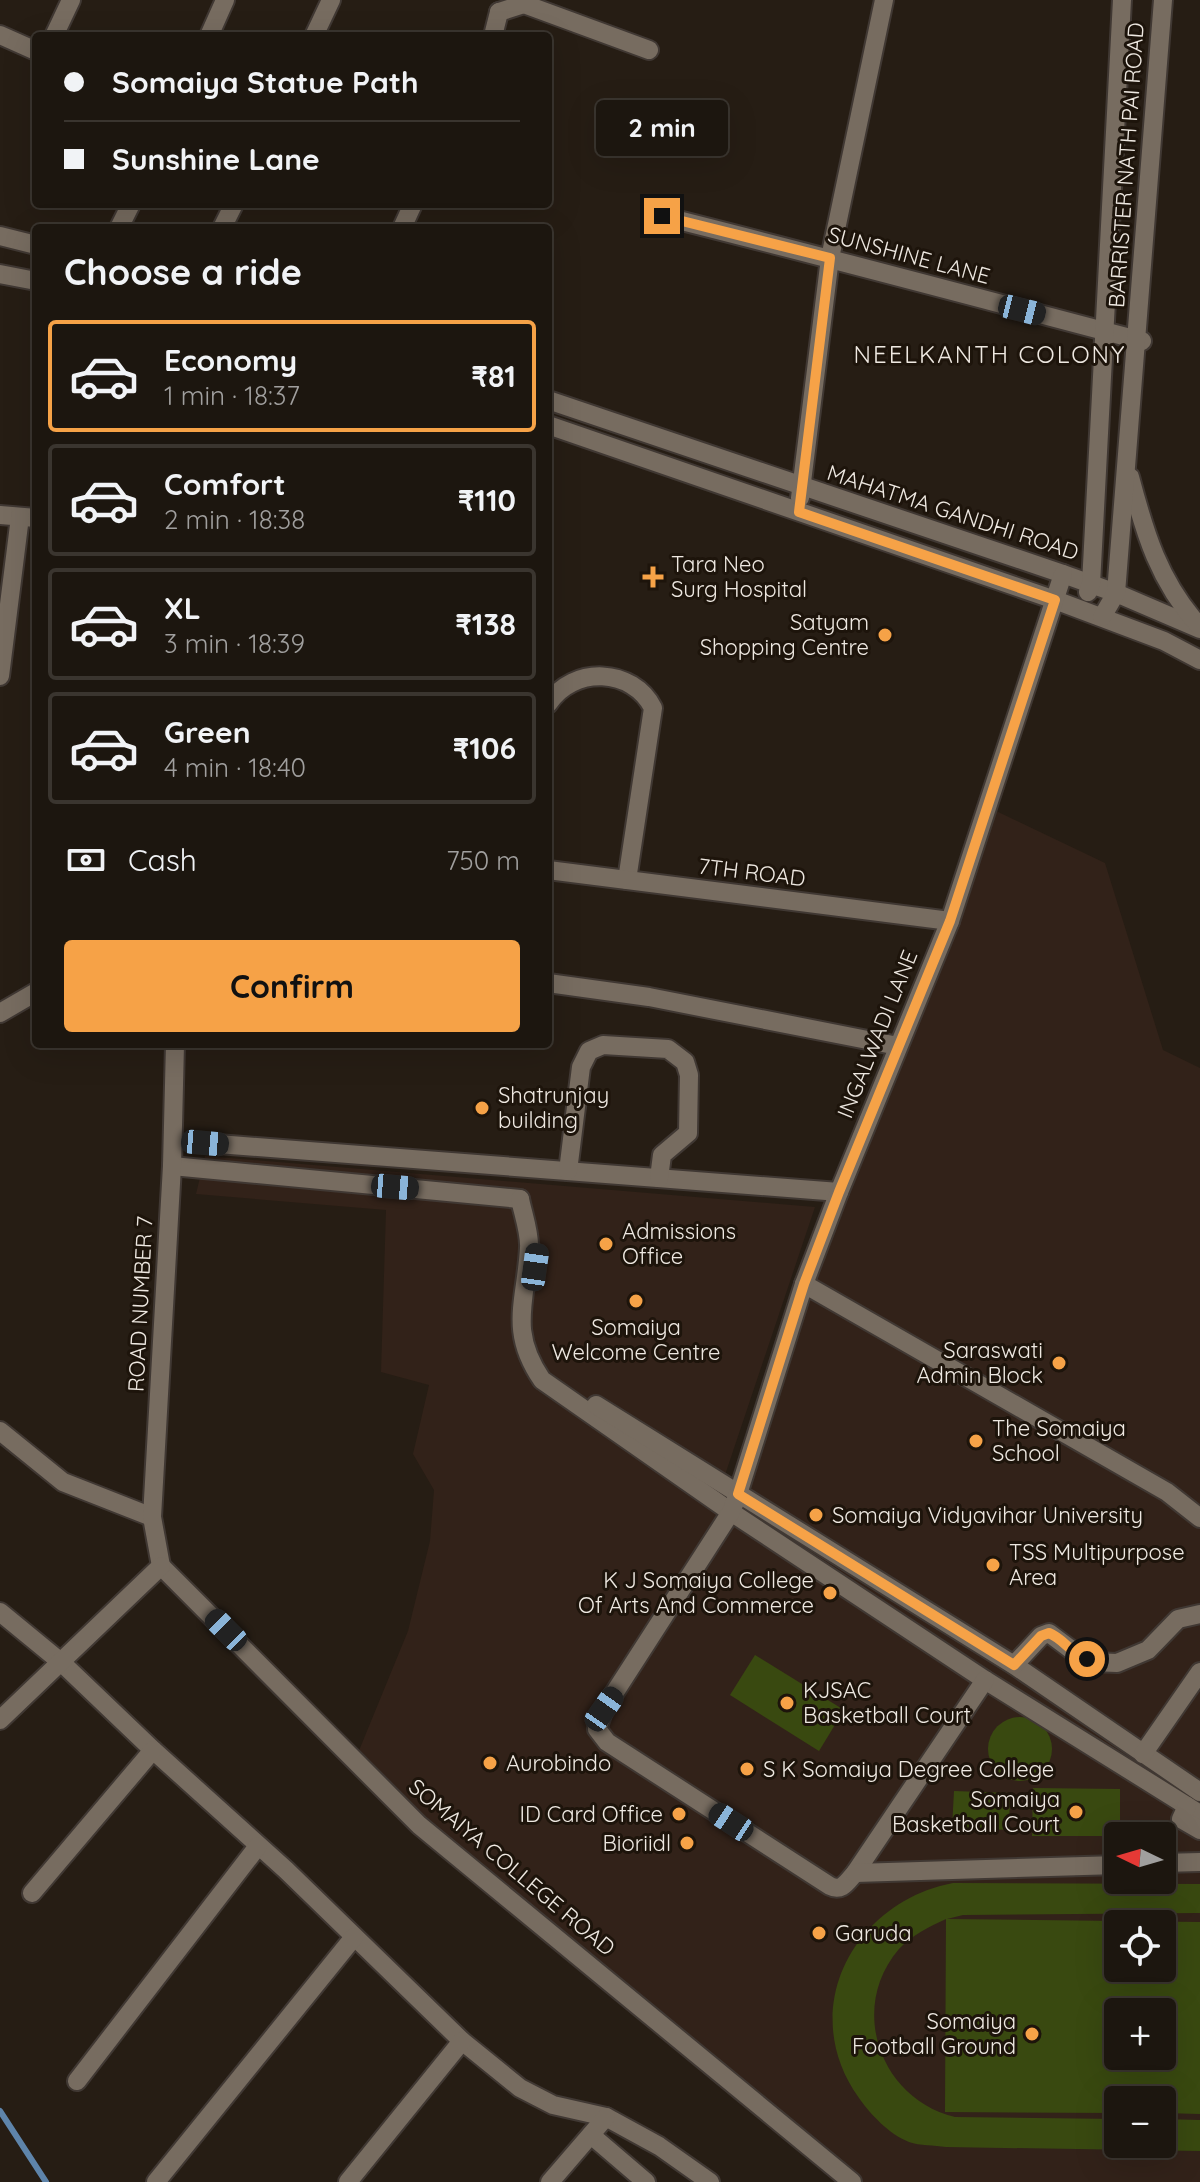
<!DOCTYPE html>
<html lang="en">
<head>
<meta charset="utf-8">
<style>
	:root { --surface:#1c160f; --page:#251f18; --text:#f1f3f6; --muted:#a09f9e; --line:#3a352f; --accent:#f6a247 }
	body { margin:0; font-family:Quicksand,sans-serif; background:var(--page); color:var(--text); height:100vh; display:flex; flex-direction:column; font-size:30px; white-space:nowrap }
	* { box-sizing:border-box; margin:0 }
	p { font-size:26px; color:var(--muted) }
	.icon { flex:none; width:44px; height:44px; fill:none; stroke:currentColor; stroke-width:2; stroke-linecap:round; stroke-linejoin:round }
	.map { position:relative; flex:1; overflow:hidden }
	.panel { position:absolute; left:32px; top:224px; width:520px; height:824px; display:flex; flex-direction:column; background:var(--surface); border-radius:8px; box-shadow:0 8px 32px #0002,0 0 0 2px var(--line) }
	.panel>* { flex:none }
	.top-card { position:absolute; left:32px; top:32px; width:520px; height:176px; border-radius:8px; box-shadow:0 8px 32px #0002,0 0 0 2px var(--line); display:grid; align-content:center; height:176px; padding:0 32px; background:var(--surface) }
	.needle { width:52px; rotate:275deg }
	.controls { position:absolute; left:1104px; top:1822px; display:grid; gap:16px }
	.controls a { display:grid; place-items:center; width:72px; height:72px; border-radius:8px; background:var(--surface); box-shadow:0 8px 32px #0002,0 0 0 2px var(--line); font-size:40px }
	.end { position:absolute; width:36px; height:36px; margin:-18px; border:10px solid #f6a247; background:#111; box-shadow:0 0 0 4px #111 }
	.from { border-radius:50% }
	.bubble { position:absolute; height:56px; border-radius:8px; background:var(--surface); box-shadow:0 8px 32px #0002,0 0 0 2px var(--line); font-size:26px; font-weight:700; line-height:56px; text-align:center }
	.car { position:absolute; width:24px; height:48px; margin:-24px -12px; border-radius:10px; box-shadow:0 0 6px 2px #0007; background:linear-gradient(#222 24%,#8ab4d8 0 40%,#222 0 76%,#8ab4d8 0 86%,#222 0) }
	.top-card b { display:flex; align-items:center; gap:28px; height:76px; font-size:30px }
	.top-card b+b { border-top:2px solid var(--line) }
	.top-card i { width:20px; height:20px; background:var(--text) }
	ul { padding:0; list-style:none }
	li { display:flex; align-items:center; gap:24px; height:112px; margin:0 16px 12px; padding:0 16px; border:4px solid var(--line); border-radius:8px }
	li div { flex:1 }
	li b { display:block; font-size:30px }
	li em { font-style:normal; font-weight:700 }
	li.active { border-color:var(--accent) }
	li>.icon { width:72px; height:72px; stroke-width:1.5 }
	h2 { padding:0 32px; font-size:36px; line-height:96px }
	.pay { display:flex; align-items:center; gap:20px; height:88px; padding:0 32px; font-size:30px }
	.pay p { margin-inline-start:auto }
	.primary-button { display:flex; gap:16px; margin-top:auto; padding:16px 32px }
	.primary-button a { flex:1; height:92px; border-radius:8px; background:var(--accent); color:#111; font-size:32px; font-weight:700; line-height:92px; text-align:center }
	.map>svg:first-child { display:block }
</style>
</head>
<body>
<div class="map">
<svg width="1200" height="2182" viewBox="0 0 1200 2182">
	<rect width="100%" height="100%" fill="#261d14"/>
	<!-- education -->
	<path fill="#322219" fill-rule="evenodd" d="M990 808 1105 863 1163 1050 1200 1068V2182H859L425 1821 358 1753 408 1631 430 1541 434 1490 413 1454 429 1385 381 1372 386 1210 196 1194 205 1156 815 1207 725 1475 741 1484 808 1287ZM1118 1836H1162V1880H1118ZM1118 1924H1162V1968H1118ZM1118 2012H1162V2056H1118ZM1118 2100H1162V2144H1118Z"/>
	<!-- garden -->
	<g fill="#394910" fill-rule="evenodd">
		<path d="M755 1655 844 1710 819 1751 730 1695Z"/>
		<circle cx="1020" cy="1749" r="32"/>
		<path d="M1033 1788 1120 1789V1836H1032Z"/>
		<path d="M954 1791 1010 1793 1009 1830 952 1828Z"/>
		<path d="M953 1883 1200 1884V1913L963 1915 947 1919 1200 1922V2114L1162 2113V2100H1118V2113L945 2112 946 1919C929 1927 912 1935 899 1949 848 2008 880 2099 955 2117L1118 2119V2144H1162V2119L1200 2120V2151L946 2147C934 2145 920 2146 909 2142 889 2134 871 2115 859 2098 796 2011 853 1902 953 1883ZM1162 1924V1968H1118V1924ZM1162 2012V2056H1118V2012Z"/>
	</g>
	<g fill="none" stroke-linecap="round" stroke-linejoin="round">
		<!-- stream -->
		<path stroke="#5e84aa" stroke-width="6" d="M0 2111 46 2182"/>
		<defs>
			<g id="minor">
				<path d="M499 12 524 4 649 50"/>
				<path d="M0 35 36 51"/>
				<path d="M54 36 71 0"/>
				<path d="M209 36 225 0"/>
				<path d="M314 36 331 0"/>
				<path d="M493 36 499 12"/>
				<path d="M662 216C822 256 982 299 1142 341"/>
				<path d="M119 228 131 204"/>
				<path d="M222 228 234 204"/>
				<path d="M402 228 413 204"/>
				<path d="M0 236 36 245"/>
				<path d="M0 274 36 281"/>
				<path d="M548 400 1063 574 1116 593 1200 629"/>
				<path d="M548 425 1055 600 1164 641 1200 660"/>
				<path d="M1130 477C1145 534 1159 581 1199 626"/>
				<path d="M800 498 830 258 884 0"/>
				<path d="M0 515 36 518"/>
				<path d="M1088 592 1091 584 1122 0"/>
				<path d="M1102 617 1116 593 1163 0"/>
				<path d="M0 676 20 517"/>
				<path d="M548 704C573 665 633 668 653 708L627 880"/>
				<path d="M548 870 950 921"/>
				<path d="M548 983 649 997 898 1046"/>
				<path d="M0 1013 36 992"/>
				<path d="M205 1143 839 1192"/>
				<path d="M172 1166 520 1199"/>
				<path d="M568 1171 581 1067 589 1051 603 1045 668 1049 685 1062 689 1075 688 1133 662 1155 659 1178"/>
				<path d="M520 1199C523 1214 530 1233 529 1248 526 1302 508 1330 542 1380L731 1512 985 1680 1200 1814"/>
				<path d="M804 1284 1167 1492 1200 1518"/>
				<path d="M596 1405 1014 1665 1200 1792"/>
				<path d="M0 1431 63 1482 152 1517"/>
				<path d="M161 1566 419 1825 852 2182"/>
				<path d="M161 1566 152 1517 172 1166 175 1044"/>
				<path d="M0 1612 62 1663 153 1750 286 1870 462 2041 520 2088 553 2105 606 2117 659 2146 710 2182"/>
				<path d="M1014 1665 1041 1636 1049 1633 1081 1657 1093 1662 1117 1663 1148 1650 1178 1619 1200 1614"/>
				<path d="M985 1680 855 1873C847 1882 842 1892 830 1886L607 1742 597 1729 604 1709 731 1512 738 1494 804 1284 839 1192 950 921 1063 574"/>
				<path d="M0 1720 161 1566"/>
				<path d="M1143 1754 1200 1672"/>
				<path d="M1187 1806 1181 1819 1200 1830"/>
				<path d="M1162 1863 1200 1862"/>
				<path d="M855 1873 1118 1865"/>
				<path d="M32 1893 153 1750"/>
				<path d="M77 2081 258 1846"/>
				<path d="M591 2135 646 2182"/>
				<path d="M156 2182 354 1937"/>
				<path d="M348 2182 462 2041"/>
				<path d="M550 2182 606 2117"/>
			</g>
		</defs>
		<!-- minor casing -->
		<use href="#minor" stroke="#403833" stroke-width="22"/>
		<!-- minor -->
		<use href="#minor" stroke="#776c60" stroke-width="18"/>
	</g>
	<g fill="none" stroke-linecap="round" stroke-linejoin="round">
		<!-- route -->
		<path stroke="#f6a247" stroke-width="10" d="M662 216 830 258 799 512 1055 600 950 921 839 1192 804 1284 738 1494 1014 1665 1041 1636 1049 1633C1064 1639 1070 1653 1087 1659"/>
	</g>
	<!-- markers -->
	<g fill="#f6a247" stroke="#1d140b" stroke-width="3">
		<path d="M649 565h8v8h8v8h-8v8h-8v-8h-8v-8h8z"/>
		<circle cx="885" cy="635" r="8"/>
		<circle cx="482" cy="1108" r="8"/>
		<circle cx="606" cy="1244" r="8"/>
		<circle cx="636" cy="1301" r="8"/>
		<circle cx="1059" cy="1363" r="8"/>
		<circle cx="976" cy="1441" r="8"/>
		<circle cx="816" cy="1515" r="8"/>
		<circle cx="993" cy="1565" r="8"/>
		<circle cx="830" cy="1593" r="8"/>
		<circle cx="787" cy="1703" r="8"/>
		<circle cx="490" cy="1763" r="8"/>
		<circle cx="747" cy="1769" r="8"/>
		<circle cx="1076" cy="1812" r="8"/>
		<circle cx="679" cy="1814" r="8"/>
		<circle cx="687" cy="1843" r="8"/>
		<circle cx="819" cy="1933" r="8"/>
		<circle cx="1032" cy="2034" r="8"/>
	</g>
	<g text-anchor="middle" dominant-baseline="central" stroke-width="6" stroke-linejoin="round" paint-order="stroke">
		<!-- street labels -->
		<g font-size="22" fill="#eee8e1" stroke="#1d140b">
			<text transform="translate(1126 165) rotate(-86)">BARRISTER NATH PAI ROAD</text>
			<text transform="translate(909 255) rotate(15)">SUNSHINE LANE</text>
			<text transform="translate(953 512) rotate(18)">MAHATMA GANDHI ROAD</text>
			<text transform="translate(752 872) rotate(7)">7TH ROAD</text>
			<text transform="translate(877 1034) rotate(-68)">INGALWADI LANE</text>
			<text transform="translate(140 1304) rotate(-87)">ROAD NUMBER 7</text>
			<text transform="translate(512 1867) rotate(40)">SOMAIYA COLLEGE ROAD</text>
		</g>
		<!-- poi labels -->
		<g font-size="22" fill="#eee8e1" stroke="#1d140b" text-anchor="start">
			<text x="671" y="564">Tara Neo<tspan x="671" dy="25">Surg Hospital</tspan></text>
			<text x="869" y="622" text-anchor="end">Satyam<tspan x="869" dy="25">Shopping Centre</tspan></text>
			<text x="498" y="1095">Shatrunjay<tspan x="498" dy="25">building</tspan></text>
			<text x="622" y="1231">Admissions<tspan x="622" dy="25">Office</tspan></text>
			<text x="636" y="1327" text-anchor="middle">Somaiya<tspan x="636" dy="25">Welcome Centre</tspan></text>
			<text x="1043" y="1350" text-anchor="end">Saraswati<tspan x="1043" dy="25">Admin Block</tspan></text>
			<text x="992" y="1428">The Somaiya<tspan x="992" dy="25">School</tspan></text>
			<text x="832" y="1515">Somaiya Vidyavihar University</text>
			<text x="1009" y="1552">TSS Multipurpose<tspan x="1009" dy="25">Area</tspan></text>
			<text x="814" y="1580" text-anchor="end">K J Somaiya College<tspan x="814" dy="25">Of Arts And Commerce</tspan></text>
			<text x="803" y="1690">KJSAC<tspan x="803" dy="25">Basketball Court</tspan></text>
			<text x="506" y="1763">Aurobindo</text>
			<text x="763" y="1769">S K Somaiya Degree College</text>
			<text x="1060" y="1799" text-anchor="end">Somaiya<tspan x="1060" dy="25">Basketball Court</tspan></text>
			<text x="663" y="1814" text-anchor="end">ID Card Office</text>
			<text x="671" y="1843" text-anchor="end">Bioriidl</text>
			<text x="835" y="1933">Garuda</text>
			<text x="1016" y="2021" text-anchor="end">Somaiya<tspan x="1016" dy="25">Football Ground</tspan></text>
		</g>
		<!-- neighbourhood labels -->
		<g font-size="24" letter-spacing="2" fill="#eee8e1" stroke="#1d140b">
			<text x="990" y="354">NEELKANTH COLONY</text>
		</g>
	</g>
</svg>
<div class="controls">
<a><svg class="needle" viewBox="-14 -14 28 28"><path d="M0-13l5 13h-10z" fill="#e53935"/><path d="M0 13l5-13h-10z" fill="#a09f9e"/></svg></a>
<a><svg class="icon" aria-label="locate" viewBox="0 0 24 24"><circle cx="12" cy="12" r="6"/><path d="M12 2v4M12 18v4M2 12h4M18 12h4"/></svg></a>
<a>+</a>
<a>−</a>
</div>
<i class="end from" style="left:1087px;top:1659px"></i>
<i class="end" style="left:662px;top:216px"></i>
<div class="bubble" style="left:596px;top:100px;width:132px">2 min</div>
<i class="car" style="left:1022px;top:310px;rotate:104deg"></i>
<i class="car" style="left:205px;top:1143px;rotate:95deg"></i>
<i class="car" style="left:395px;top:1187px;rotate:95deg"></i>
<i class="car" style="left:535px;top:1267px;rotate:8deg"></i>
<i class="car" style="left:226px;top:1630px;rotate:315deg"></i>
<i class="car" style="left:604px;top:1709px;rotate:35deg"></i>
<i class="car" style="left:731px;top:1822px;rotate:303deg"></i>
<div class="top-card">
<b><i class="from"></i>Somaiya Statue Path</b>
<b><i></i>Sunshine Lane</b>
</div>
<section class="panel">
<h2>Choose a ride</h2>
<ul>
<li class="active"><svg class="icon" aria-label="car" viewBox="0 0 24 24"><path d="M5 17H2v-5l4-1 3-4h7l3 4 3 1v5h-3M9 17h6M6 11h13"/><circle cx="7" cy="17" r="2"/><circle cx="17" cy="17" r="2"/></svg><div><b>Economy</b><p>1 min · 18:37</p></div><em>₹81</em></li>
<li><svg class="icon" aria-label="car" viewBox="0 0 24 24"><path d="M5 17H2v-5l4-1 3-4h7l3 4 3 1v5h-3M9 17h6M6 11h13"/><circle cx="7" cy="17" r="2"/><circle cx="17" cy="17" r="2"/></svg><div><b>Comfort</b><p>2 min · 18:38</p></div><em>₹110</em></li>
<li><svg class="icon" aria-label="car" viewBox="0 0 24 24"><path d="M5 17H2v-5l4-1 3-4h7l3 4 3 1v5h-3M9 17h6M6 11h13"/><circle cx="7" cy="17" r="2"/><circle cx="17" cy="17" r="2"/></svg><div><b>XL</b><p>3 min · 18:39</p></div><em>₹138</em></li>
<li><svg class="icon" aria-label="car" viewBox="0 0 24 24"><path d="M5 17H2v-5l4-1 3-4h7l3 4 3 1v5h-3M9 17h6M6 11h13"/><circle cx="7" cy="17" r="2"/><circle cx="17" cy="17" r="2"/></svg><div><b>Green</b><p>4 min · 18:40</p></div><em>₹106</em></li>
</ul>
<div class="pay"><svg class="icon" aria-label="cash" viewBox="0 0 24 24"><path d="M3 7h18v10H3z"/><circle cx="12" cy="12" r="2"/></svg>Cash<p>750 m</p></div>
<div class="primary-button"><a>Confirm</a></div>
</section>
</div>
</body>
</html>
